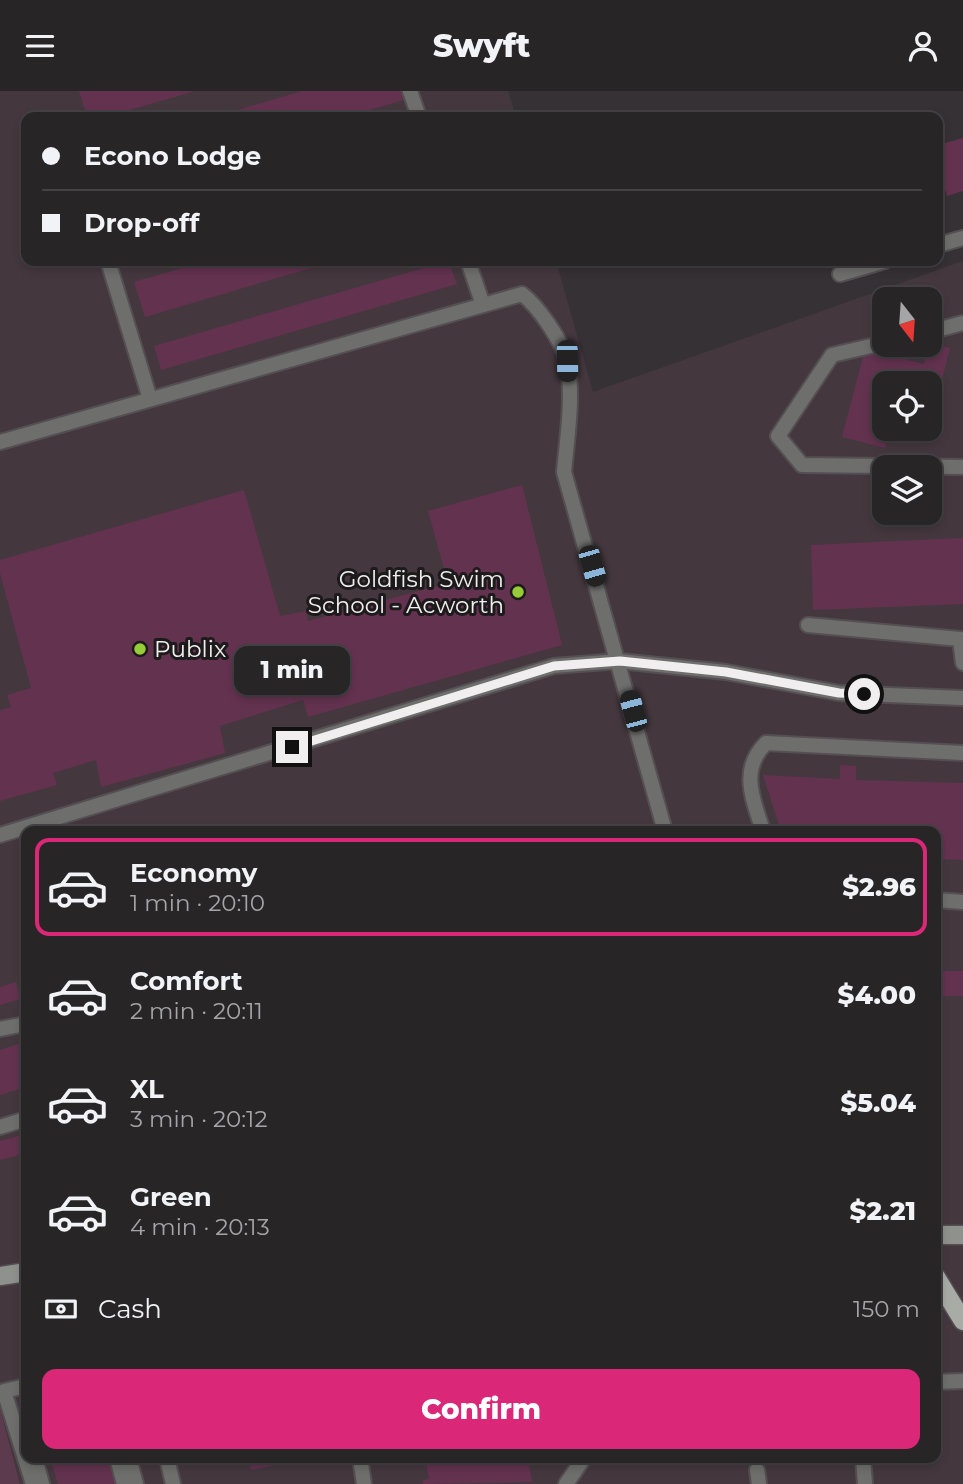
<!DOCTYPE html>
<html lang="en">
<head>
<meta charset="utf-8">
<style>
	:root { --surface:#282527; --page:#302d2f; --text:#f1f3f6; --muted:#a5a5a7; --line:#444244; --accent:#db2777 }
	body { margin:0; font-family:Montserrat,sans-serif; background:var(--page); color:var(--text); height:100vh; display:flex; flex-direction:column; font-size:26px; white-space:nowrap }
	* { box-sizing:border-box; margin:0 }
	p { font-size:23px; color:var(--muted) }
	.icon { flex:none; width:38px; height:38px; fill:none; stroke:currentColor; stroke-width:2; stroke-linecap:round; stroke-linejoin:round }
	.map { position:relative; flex:1; overflow:hidden }
	.details { position:absolute; left:21px; top:735px; width:920px; height:637px; display:flex; flex-direction:column; background:var(--surface); border-radius:14px; box-shadow:0 4px 10px #0003,0 0 0 2px var(--line) }
	.details>* { flex:none }
	.banner { position:absolute; left:21px; top:21px; width:922px; height:154px; border-radius:14px; box-shadow:0 4px 10px #0003,0 0 0 2px var(--line); display:grid; align-content:center; height:154px; padding:0 21px; background:var(--surface) }
	.needle { width:46px; rotate:163deg }
	.tools { position:absolute; left:872px; top:196px; display:grid; gap:14px }
	.tools a { display:grid; place-items:center; width:70px; height:70px; border-radius:14px; background:var(--surface); box-shadow:0 4px 10px #0003,0 0 0 2px var(--line); font-size:35px }
	.end { position:absolute; width:32px; height:32px; margin:-16px; border:9px solid #f1eeef; background:#111; box-shadow:0 0 0 4px #111 }
	.from { border-radius:50% }
	.bubble { position:absolute; height:49px; border-radius:14px; background:var(--surface); box-shadow:0 4px 10px #0003,0 0 0 2px var(--line); font-size:23px; font-weight:800; line-height:49px; text-align:center }
	.car { position:absolute; width:21px; height:42px; margin:-21px -10px; border-radius:9px; box-shadow:0 0 5px 2px #0007; background:linear-gradient(#222 24%,#8ab4d8 0 40%,#222 0 76%,#8ab4d8 0 86%,#222 0) }
	.banner b { display:flex; align-items:center; gap:24px; height:66px; font-size:26px }
	.banner b+b { border-top:2px solid var(--line) }
	.banner i { width:18px; height:18px; background:var(--text) }
	ul { padding:12px 0 0; list-style:none }
	li { display:flex; align-items:center; gap:21px; height:98px; margin:0 14px 10px; padding:0 7px; border:4px solid transparent; border-radius:14px }
	li div { flex:1 }
	li b { display:block; font-size:26px }
	li em { font-style:normal; font-weight:800 }
	li.current { border-color:var(--accent) }
	li>.icon { width:63px; height:63px; stroke-width:1.5 }
	.pay { display:flex; align-items:center; gap:18px; height:77px; padding:0 21px; font-size:26px }
	.pay p { margin-inline-start:auto }
	.primary-button { display:flex; gap:14px; margin-top:auto; padding:14px 21px }
	.primary-button a { flex:1; height:80px; border-radius:14px; background:var(--accent); color:#fff; font-size:28px; font-weight:800; line-height:80px; text-align:center }
	header { display:flex; justify-content:space-between; align-items:center; height:91px; padding:0 21px; background:var(--surface); font-size:32px; font-weight:800 }
	.map>svg:first-child { display:block }
</style>
</head>
<body>
<header><svg class="icon" aria-label="menu" viewBox="0 0 24 24"><path d="M4 6h16M4 12h16M4 18h16"/></svg>Swyft<svg class="icon" aria-label="person" viewBox="0 0 24 24"><circle cx="12" cy="8" r="4"/><path d="M4 21q1-7 8-7t8 7"/></svg></header>
<div class="map">
<svg width="963" height="1393" viewBox="0 0 963 1393">
	<rect width="100%" height="100%" fill="#363134"/>
	<!-- built -->
	<path fill="#44383e" fill-rule="evenodd" d="M0 0H508L516 26H26V170H556L593 301 963 170V1393H20L0 1317ZM884 208H929V254H884ZM884 292H929V338H884ZM884 376H929V422H884ZM26 740H936V1367H26Z"/>
	<!-- green -->
	<path fill="#5b3b4d" d="M0 1317 20 1393H0Z"/>
	<!-- building -->
	<g fill="#63324f">
		<path d="M79 0H192V1L105 26H87Z"/>
		<path d="M302 0H401L404 9 345 26H214Z"/>
		<path d="M963 47V100L947 105 938 74V54Z"/>
		<path d="M206 170H335L145 226 134 191Z"/>
		<path d="M448 170 457 193 161 279 154 255Z"/>
		<path d="M929 252 950 257 930 334 929 292H884V338H929L926 351 889 342 885 357 842 346 865 258 924 273Z"/>
		<path d="M522 394 562 554 308 626 303 609 220 635 225 662 101 696 96 669 53 682 57 694 0 710V619L11 616 7 604 31 597 0 482V469L244 399 280 525 306 520 308 530 448 492 428 420Z"/>
		<path d="M963 447V513L813 519 811 454Z"/>
		<path d="M840 674 856 675V689L963 692V769L936 768V740H781L763 684 840 688Z"/>
		<rect x="936" y="880" width="27" height="25"/>
		<path d="M16 891 21 908 0 914V896Z"/>
		<path d="M22 952 26 967 22 969 26 996 0 1004V959Z"/>
		<path d="M26 1043V1062L0 1069V1050Z"/>
		<path d="M50 1367H112L119 1393H58Z"/>
		<path d="M249 1367H284L285 1372 251 1379Z"/>
		<path d="M425 1367H524L525 1374 529 1373 532 1391 423 1393V1389L429 1388Z"/>
	</g>
	<g fill="none" stroke-linecap="round" stroke-linejoin="round">
		<defs>
			<g id="service">
				<path d="M410 0 419 26"/>
				<path d="M938 154 963 147"/>
				<path d="M108 170 150 308"/>
				<path d="M468 170 483 214"/>
				<path d="M840 183 885 170"/>
				<path d="M929 241 963 232"/>
				<path d="M884 252 832 264 778 345 802 374 963 376"/>
				<path d="M0 351 522 203C538 215 563 251 567 271 574 303 567 348 564 381L665 740"/>
				<path d="M808 534 960 548 963 572"/>
				<path d="M763 740C753 708 739 679 766 652L963 662"/>
				<path d="M0 744 554 575 619 570 726 581 839 602 963 607"/>
				<path d="M936 809 963 811"/>
				<path d="M0 938 26 933"/>
				<path d="M0 1036 26 1028"/>
				<path d="M936 1291 963 1290"/>
				<path d="M26 1295 4 1300 33 1393"/>
				<path d="M35 1367 42 1393"/>
				<path d="M117 1367 124 1393"/>
				<path d="M129 1367 136 1393"/>
				<path d="M167 1367 173 1393"/>
				<path d="M360 1367 364 1393"/>
				<path d="M863 1367 865 1393"/>
				<path d="M757 1379 759 1393"/>
				<path d="M566 1393 584 1367"/>
			</g>
			<g id="secondary">
				<path d="M936 1144H963"/>
				<path d="M0 1185 26 1181"/>
			</g>
			<path id="primary" d="M936 1186 963 1230"/>
		</defs>
		<!-- service casing -->
		<use href="#service" stroke="#544f52" stroke-width="18"/>
		<!-- secondary casing -->
		<use href="#secondary" stroke="#544f52" stroke-width="21"/>
		<!-- primary casing -->
		<use href="#primary" stroke="#544f52" stroke-width="21"/>
		<!-- service -->
		<use href="#service" stroke="#6e6f6d" stroke-width="14"/>
		<!-- secondary -->
		<use href="#secondary" stroke="#8f918d" stroke-width="18"/>
		<!-- primary -->
		<use href="#primary" stroke="#a8aba6" stroke-width="18"/>
	</g>
	<g fill="none" stroke-linecap="round" stroke-linejoin="round">
		<!-- route -->
		<path stroke="#f1eeef" stroke-width="9" d="M292 656 554 575 620 570 726 581 839 602 864 603"/>
	</g>
	<!-- markers -->
	<g fill="#97cc38" stroke="#1c1a1b" stroke-width="2.5">
		<circle cx="518" cy="501" r="7"/>
		<circle cx="140" cy="558" r="7"/>
	</g>
	<g text-anchor="middle" dominant-baseline="central" stroke-width="6" stroke-linejoin="round" paint-order="stroke">
		<!-- poi labels -->
		<g font-size="23" fill="#f1eeef" stroke="#1c1a1b" text-anchor="end">
			<text x="504" y="488">Goldfish Swim<tspan x="504" dy="26">School - Acworth</tspan></text>
			<text x="154" y="558" text-anchor="start">Publix</text>
		</g>
	</g>
</svg>
<div class="tools">
<a><svg class="needle" viewBox="-14 -14 28 28"><path d="M0-13l5 13h-10z" fill="#e53935"/><path d="M0 13l5-13h-10z" fill="#a5a5a7"/></svg></a>
<a><svg class="icon" aria-label="locate" viewBox="0 0 24 24"><circle cx="12" cy="12" r="6"/><path d="M12 2v4M12 18v4M2 12h4M18 12h4"/></svg></a>
<a><svg class="icon" aria-label="layers" viewBox="0 0 24 24"><path d="M12 4l9 5-9 5-9-5zM3 14l9 5 9-5"/></svg></a>
</div>
<i class="end from" style="left:864px;top:603px"></i>
<i class="end" style="left:292px;top:656px"></i>
<div class="bubble" style="left:234px;top:555px;width:116px">1 min</div>
<i class="car" style="left:567px;top:270px;rotate:179deg"></i>
<i class="car" style="left:592px;top:475px;rotate:164deg"></i>
<i class="car" style="left:633px;top:620px;rotate:345deg"></i>
<div class="banner">
<b><i class="from"></i>Econo Lodge</b>
<b><i></i>Drop-off</b>
</div>
<section class="details">
<ul>
<li class="current"><svg class="icon" aria-label="car" viewBox="0 0 24 24"><path d="M5 17H2v-5l4-1 3-4h7l3 4 3 1v5h-3M9 17h6M6 11h13"/><circle cx="7" cy="17" r="2"/><circle cx="17" cy="17" r="2"/></svg><div><b>Economy</b><p>1 min · 20:10</p></div><em>$2.96</em></li>
<li><svg class="icon" aria-label="car" viewBox="0 0 24 24"><path d="M5 17H2v-5l4-1 3-4h7l3 4 3 1v5h-3M9 17h6M6 11h13"/><circle cx="7" cy="17" r="2"/><circle cx="17" cy="17" r="2"/></svg><div><b>Comfort</b><p>2 min · 20:11</p></div><em>$4.00</em></li>
<li><svg class="icon" aria-label="car" viewBox="0 0 24 24"><path d="M5 17H2v-5l4-1 3-4h7l3 4 3 1v5h-3M9 17h6M6 11h13"/><circle cx="7" cy="17" r="2"/><circle cx="17" cy="17" r="2"/></svg><div><b>XL</b><p>3 min · 20:12</p></div><em>$5.04</em></li>
<li><svg class="icon" aria-label="car" viewBox="0 0 24 24"><path d="M5 17H2v-5l4-1 3-4h7l3 4 3 1v5h-3M9 17h6M6 11h13"/><circle cx="7" cy="17" r="2"/><circle cx="17" cy="17" r="2"/></svg><div><b>Green</b><p>4 min · 20:13</p></div><em>$2.21</em></li>
</ul>
<div class="pay"><svg class="icon" aria-label="cash" viewBox="0 0 24 24"><path d="M3 7h18v10H3z"/><circle cx="12" cy="12" r="2"/></svg>Cash<p>150 m</p></div>
<div class="primary-button"><a>Confirm</a></div>
</section>
</div>
</body>
</html>
